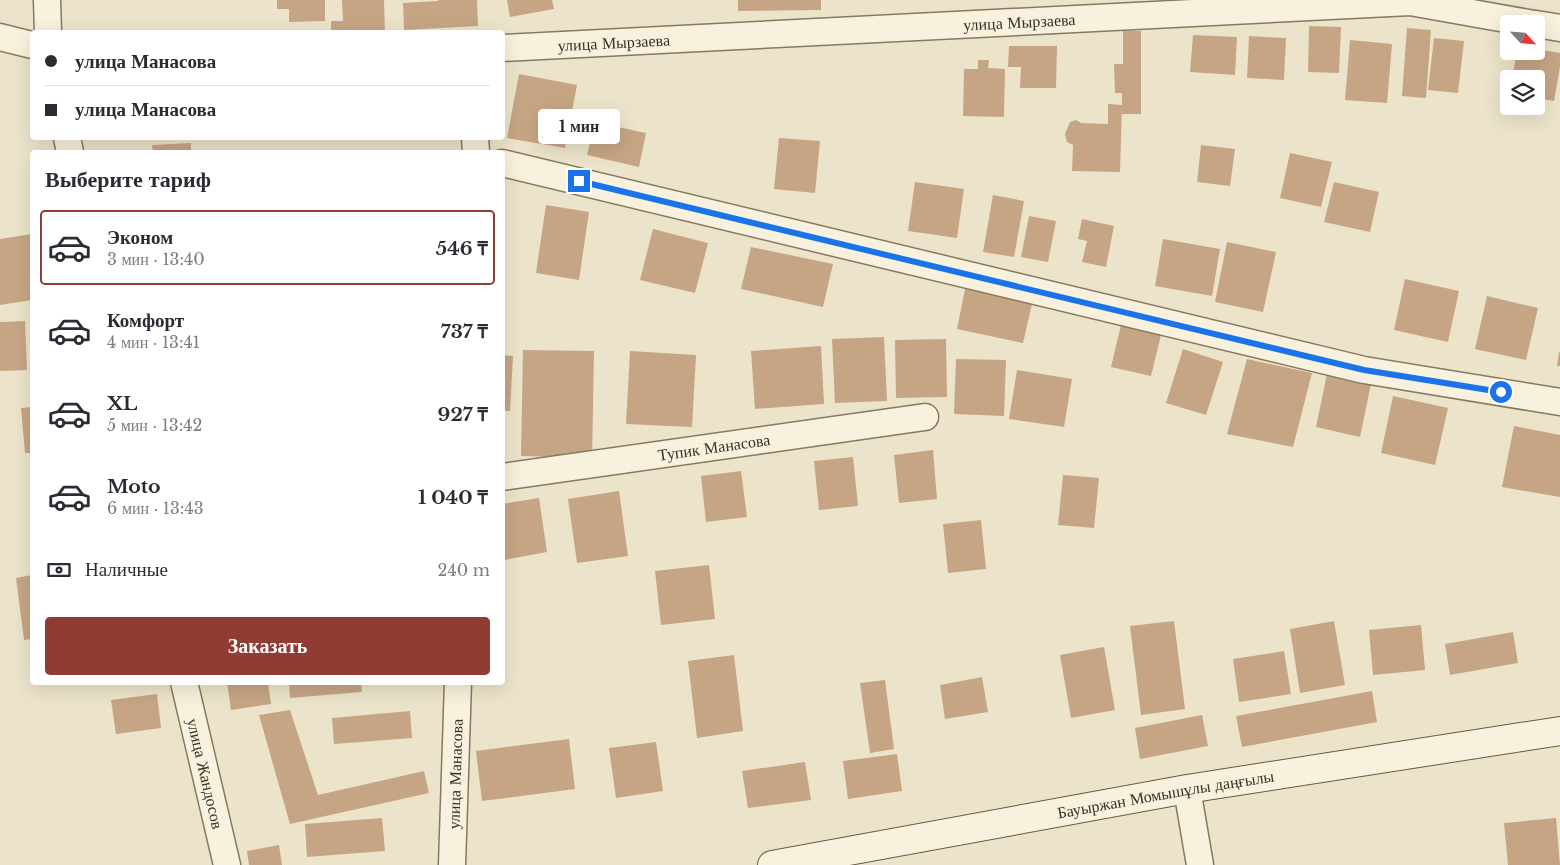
<!DOCTYPE html>
<html lang="ru">
<head>
<meta charset="utf-8">
<style>
	:root { --surface:#fff; --page:#f7f7f7; --text:#2b2b33; --muted:#7c7c81; --line:#e1e1e2; --accent:#913b35 }
	body { margin:0; font-family:"Libre Baskerville",serif; background:var(--page); color:var(--text); height:100vh; display:flex; flex-direction:column; font-size:19px; white-space:nowrap }
	* { box-sizing:border-box; margin:0 }
	p { font-size:16px; color:var(--muted) }
	.icon { flex:none; width:28px; height:28px; fill:none; stroke:currentColor; stroke-width:2; stroke-linecap:round; stroke-linejoin:round }
	.map { position:relative; flex:1; overflow:hidden }
	.panel { position:absolute; left:30px; top:150px; width:475px; height:535px; display:flex; flex-direction:column; background:var(--surface); border-radius:5px; box-shadow:0 5px 20px #0002 }
	.panel>* { flex:none }
	.guide { position:absolute; left:30px; top:30px; width:475px; height:110px; border-radius:5px; box-shadow:0 5px 20px #0002; display:grid; align-content:center; height:110px; padding:0 15px; background:var(--surface) }
	.needle { width:32px; rotate:116deg }
	.tools { position:absolute; left:1500px; top:15px; display:grid; gap:10px }
	.tools a { display:grid; place-items:center; width:45px; height:45px; border-radius:5px; background:var(--surface); box-shadow:0 5px 20px #0002; font-size:25px }
	.end { position:absolute; width:22px; height:22px; margin:-11px; border:6px solid #1a73e8; background:#fff; box-shadow:0 0 0 2px #fff }
	.from { border-radius:50% }
	.bubble { position:absolute; height:35px; border-radius:5px; background:var(--surface); box-shadow:0 5px 20px #0002; font-size:16px; font-weight:700; line-height:35px; text-align:center }
	.guide b { display:flex; align-items:center; gap:18px; height:48px; font-size:19px }
	.guide b+b { border-top:1px solid var(--line) }
	.guide i { width:12px; height:12px; background:var(--text) }
	ul { padding:0; list-style:none }
	li { display:flex; align-items:center; gap:15px; height:75px; margin:0 10px 8px; padding:0 5px; border:2px solid transparent; border-radius:5px }
	li div { flex:1 }
	li b { display:block; font-size:19px }
	li em { font-style:normal; font-weight:700 }
	li.current { border-color:var(--accent) }
	li>.icon { width:45px; height:45px; stroke-width:1.5 }
	h2 { padding:0 15px; font-size:22px; line-height:60px }
	.pay { display:flex; align-items:center; gap:12px; height:55px; padding:0 15px; font-size:19px }
	.pay p { margin-inline-start:auto }
	.primary-button { display:flex; gap:10px; margin-top:auto; padding:10px 15px }
	.primary-button a { flex:1; height:58px; border-radius:5px; background:var(--accent); color:#fff; font-size:20px; font-weight:700; line-height:58px; text-align:center }
	.map>svg:first-child { display:block }
</style>
</head>
<body>
<div class="map">
<svg width="1560" height="865" viewBox="0 0 1560 865">
	<rect width="100%" height="100%" fill="#ece4ca"/>
	<!-- building -->
	<g fill="#c6a584">
		<path d="M277 0H325V21L289 22V9H277Z"/>
		<path d="M342 0H384L385 32H331V21H343Z"/>
		<path d="M438 0H477L478 26 404 30 403 3 438 1Z"/>
		<path d="M507 0H552L554 9 510 17Z"/>
		<path d="M738 0H821V10L738 11Z"/>
		<path d="M1309 26 1341 27 1339 73 1308 72Z"/>
		<path d="M1407 28 1431 30 1426 98 1402 96Z"/>
		<path d="M1123 31H1141V114H1122V93H1115L1114 64H1123Z"/>
		<path d="M1193 35 1237 37 1235 75 1190 72Z"/>
		<path d="M1249 36 1286 38 1284 80 1247 78Z"/>
		<path d="M1434 38 1464 41 1458 93 1428 90Z"/>
		<path d="M1350 40 1392 44 1387 103 1345 100Z"/>
		<path d="M1009 46H1057L1056 88H1020L1021 67H1008Z"/>
		<path d="M1536 49 1560 53V67L1554 101 1536 98V79H1512L1517 51H1536Z"/>
		<path d="M978 60H989L988 68 1005 69 1004 117 963 116 964 69H978Z"/>
		<path d="M519 74 577 85 565 148 507 138Z"/>
		<path d="M1108 104 1122 105 1120 172 1072 171 1073 145 1067 142 1065 134 1070 122 1076 120 1081 123 1108 124Z"/>
		<path d="M595 122 646 133 639 167 587 155Z"/>
		<path d="M128 138H149V139L128 140Z"/>
		<path d="M779 138 820 141 815 193 774 189Z"/>
		<path d="M191 143V152H153L152 145Z"/>
		<path d="M1201 145 1235 149 1230 186 1197 182Z"/>
		<path d="M1290 153 1332 162 1321 207 1280 198Z"/>
		<path d="M915 182 964 189 957 238 908 231Z"/>
		<path d="M1334 182 1379 192 1370 232 1324 222Z"/>
		<path d="M993 195 1024 201 1014 257 983 252Z"/>
		<path d="M546 205 589 212 579 280 536 273Z"/>
		<path d="M1029 216 1056 221 1048 262 1021 257Z"/>
		<path d="M1082 219 1114 226 1106 267 1082 262 1087 241 1078 239Z"/>
		<path d="M653 229 708 243 695 293 640 280Z"/>
		<path d="M32 234V300L0 305V239Z"/>
		<path d="M1163 239 1220 249 1212 296 1155 286Z"/>
		<path d="M1227 242 1276 252 1263 312 1215 302Z"/>
		<path d="M751 247 833 264 823 307 741 289Z"/>
		<path d="M1405 279 1459 291 1448 342 1394 330Z"/>
		<path d="M965 289 1032 304 1023 343 957 329Z"/>
		<path d="M1487 296 1538 308 1526 360 1475 349Z"/>
		<path d="M25 321 27 370 0 371V322Z"/>
		<path d="M1121 325 1161 335 1151 376 1111 367Z"/>
		<path d="M884 337 887 401 835 403 832 339Z"/>
		<path d="M946 339 947 397 896 398 895 340Z"/>
		<path d="M821 346 824 404 755 409 751 351Z"/>
		<path d="M1183 349 1223 362 1206 415 1166 403Z"/>
		<path d="M523 350 594 351 592 458 521 456Z"/>
		<path d="M630 351 696 355 692 427 626 424Z"/>
		<path d="M1559 352 1560 353V366H1557Z"/>
		<path d="M502 355 513 356 510 411H502Z"/>
		<path d="M956 359 1006 360 1004 416 954 414Z"/>
		<path d="M1247 359 1312 373 1293 447 1227 434Z"/>
		<path d="M1017 370 1072 379 1064 427 1009 419Z"/>
		<path d="M1327 374 1371 384 1360 437 1316 427Z"/>
		<path d="M1393 396 1448 408 1435 465 1381 453Z"/>
		<path d="M32 407V453H25L21 408Z"/>
		<path d="M1514 426 1560 435V497L1502 487Z"/>
		<path d="M933 450 937 499 899 503 894 455Z"/>
		<path d="M853 457 858 506 819 510 814 461Z"/>
		<path d="M741 471 747 517 706 522 701 476Z"/>
		<path d="M1063 475 1099 478 1094 528 1058 525Z"/>
		<path d="M619 491 628 556 577 563 568 499Z"/>
		<path d="M539 498 547 552 504 560 502 504Z"/>
		<path d="M981 520 986 569 948 573 943 524Z"/>
		<path d="M709 565 715 619 661 625 655 571Z"/>
		<path d="M32 575V639L24 640 16 578Z"/>
		<path d="M1174 621 1185 709 1141 715 1130 626Z"/>
		<path d="M1334 621 1345 685 1300 693 1290 629Z"/>
		<path d="M1421 625 1425 670 1373 675 1369 630Z"/>
		<path d="M1513 632 1518 663 1450 675 1445 644Z"/>
		<path d="M1104 647 1115 710 1071 718 1060 655Z"/>
		<path d="M1284 651 1291 694 1239 702 1233 659Z"/>
		<path d="M734 655 743 731 697 738 688 661Z"/>
		<path d="M982 677 988 712 945 719 940 685Z"/>
		<path d="M885 680 894 749 870 753 860 683Z"/>
		<path d="M227 682H268L271 704 231 710Z"/>
		<path d="M289 682H361L362 692 290 698Z"/>
		<path d="M1372 691 1377 722 1242 747 1236 716Z"/>
		<path d="M157 694 161 728 116 734 111 700Z"/>
		<path d="M290 710 318 795 424 771 429 793 290 824 259 715Z"/>
		<path d="M410 711 412 738 334 744 332 718Z"/>
		<path d="M1202 715 1208 746 1140 759 1135 728Z"/>
		<path d="M569 739 575 789 482 801 476 751Z"/>
		<path d="M656 742 663 791 616 798 609 748Z"/>
		<path d="M897 754 902 791 848 799 843 761Z"/>
		<path d="M805 762 811 800 748 808 742 771Z"/>
		<path d="M382 818 385 851 307 857 305 824Z"/>
		<path d="M1556 818 1560 865H1508L1504 823Z"/>
		<path d="M279 845 282 865H249L247 851Z"/>
	</g>
	<g fill="none" stroke-linecap="round" stroke-linejoin="round">
		<defs>
			<g id="street">
				<path d="M47 0 48 32"/>
				<path d="M1536 24 1560 28"/>
				<path d="M0 37 32 45"/>
				<path id="s1" d="M502 48 1410 2 1534 24"/>
				<path d="M67 138 70 152"/>
				<path d="M475 138 476 152"/>
				<path d="M502 163 1364 370 1560 402"/>
				<path id="s2" d="M502 477 925 417"/>
				<path id="s3" d="M184 682 227 865"/>
				<path d="M1187 789 1200 865"/>
				<path id="s4" d="M452 865 458 682"/>
			</g>
			<g id="secondary">
				<path id="s5" d="M772 865 1187 789 1560 731"/>
			</g>
		</defs>
		<!-- street casing -->
		<use href="#street" stroke="#877860" stroke-width="29"/>
		<!-- secondary casing -->
		<use href="#secondary" stroke="#695943" stroke-width="30"/>
		<!-- street -->
		<use href="#street" stroke="#f7f1dd" stroke-width="26"/>
		<!-- secondary -->
		<use href="#secondary" stroke="#f7f1dd" stroke-width="28"/>
	</g>
	<g fill="none" stroke-linecap="round" stroke-linejoin="round">
		<!-- route -->
		<path stroke="#1a73e8" stroke-width="6" d="M579 181 1364 370 1501 392"/>
	</g>
	<g text-anchor="middle" dominant-baseline="central" stroke-width="4" stroke-linejoin="round" paint-order="stroke">
		<!-- street labels -->
		<g font-size="16" fill="#392f22" stroke="#f4eeda">
			<text stroke="none"><textPath href="#s1" startOffset="518">улица Мырзаева</textPath></text>
			<text stroke="none"><textPath href="#s1" startOffset="112">улица Мырзаева</textPath></text>
			<text stroke="none"><textPath href="#s2" startOffset="214">Тупик Манасова</textPath></text>
			<text stroke="none"><textPath href="#s3" startOffset="94">улица Жандосов</textPath></text>
			<text stroke="none"><textPath href="#s4" startOffset="91">улица Манасова</textPath></text>
			<text stroke="none"><textPath href="#s5" startOffset="400">Бауыржан Момышұлы даңғылы</textPath></text>
		</g>
	</g>
</svg>
<div class="tools">
<a><svg class="needle" viewBox="-14 -14 28 28"><path d="M0-13l5 13h-10z" fill="#e53935"/><path d="M0 13l5-13h-10z" fill="#7c7c81"/></svg></a>
<a><svg class="icon" aria-label="layers" viewBox="0 0 24 24"><path d="M12 4l9 5-9 5-9-5zM3 14l9 5 9-5"/></svg></a>
</div>
<i class="end from" style="left:1501px;top:392px"></i>
<i class="end" style="left:579px;top:181px"></i>
<div class="bubble" style="left:538px;top:109px;width:82px">1 мин</div>
<div class="guide">
<b><i class="from"></i>улица Манасова</b>
<b><i></i>улица Манасова</b>
</div>
<section class="panel">
<h2>Выберите тариф</h2>
<ul>
<li class="current"><svg class="icon" aria-label="car" viewBox="0 0 24 24"><path d="M5 17H2v-5l4-1 3-4h7l3 4 3 1v5h-3M9 17h6M6 11h13"/><circle cx="7" cy="17" r="2"/><circle cx="17" cy="17" r="2"/></svg><div><b>Эконом</b><p>3 мин · 13:40</p></div><em>546 ₸</em></li>
<li><svg class="icon" aria-label="car" viewBox="0 0 24 24"><path d="M5 17H2v-5l4-1 3-4h7l3 4 3 1v5h-3M9 17h6M6 11h13"/><circle cx="7" cy="17" r="2"/><circle cx="17" cy="17" r="2"/></svg><div><b>Комфорт</b><p>4 мин · 13:41</p></div><em>737 ₸</em></li>
<li><svg class="icon" aria-label="car" viewBox="0 0 24 24"><path d="M5 17H2v-5l4-1 3-4h7l3 4 3 1v5h-3M9 17h6M6 11h13"/><circle cx="7" cy="17" r="2"/><circle cx="17" cy="17" r="2"/></svg><div><b>XL</b><p>5 мин · 13:42</p></div><em>927 ₸</em></li>
<li><svg class="icon" aria-label="car" viewBox="0 0 24 24"><path d="M5 17H2v-5l4-1 3-4h7l3 4 3 1v5h-3M9 17h6M6 11h13"/><circle cx="7" cy="17" r="2"/><circle cx="17" cy="17" r="2"/></svg><div><b>Moto</b><p>6 мин · 13:43</p></div><em>1 040 ₸</em></li>
</ul>
<div class="pay"><svg class="icon" aria-label="cash" viewBox="0 0 24 24"><path d="M3 7h18v10H3z"/><circle cx="12" cy="12" r="2"/></svg>Наличные<p>240 m</p></div>
<div class="primary-button"><a>Заказать</a></div>
</section>
</div>
</body>
</html>
